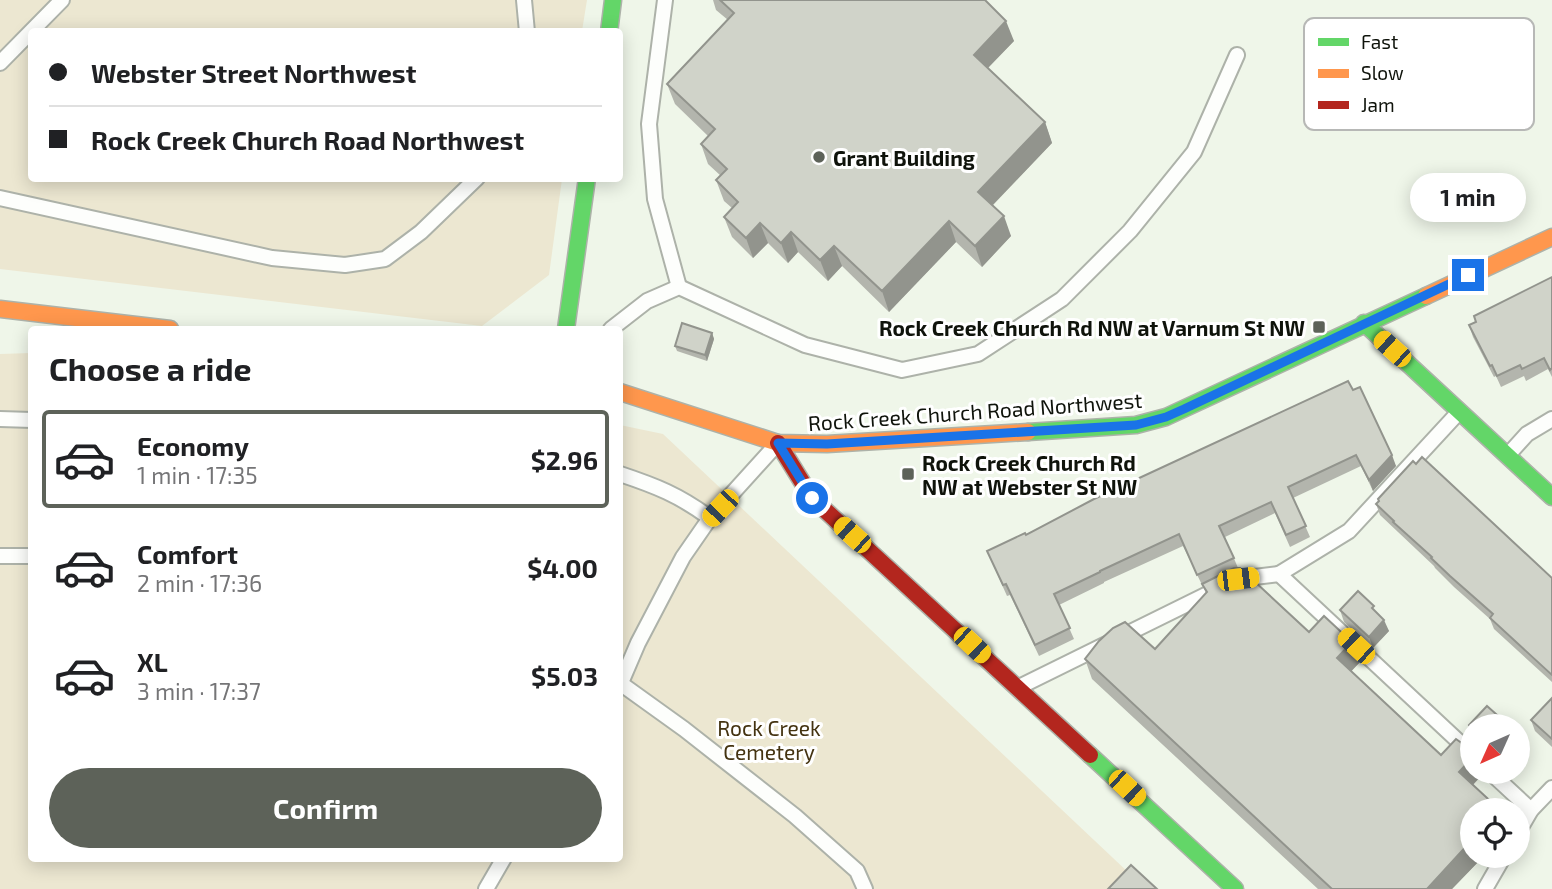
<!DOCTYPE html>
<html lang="en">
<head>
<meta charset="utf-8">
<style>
	:root { --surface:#fff; --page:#f6f6f6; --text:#202124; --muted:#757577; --line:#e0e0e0; --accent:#5d6259 }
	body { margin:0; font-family:"Exo 2",sans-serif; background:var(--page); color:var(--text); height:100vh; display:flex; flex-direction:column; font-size:26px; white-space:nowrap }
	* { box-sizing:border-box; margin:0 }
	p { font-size:23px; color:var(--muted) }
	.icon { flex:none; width:38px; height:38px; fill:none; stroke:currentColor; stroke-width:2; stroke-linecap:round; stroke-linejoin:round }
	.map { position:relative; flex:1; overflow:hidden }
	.sheet { position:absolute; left:28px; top:326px; width:595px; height:536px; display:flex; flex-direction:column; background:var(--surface); border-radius:7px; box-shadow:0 4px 18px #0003 }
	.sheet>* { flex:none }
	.hud { position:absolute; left:28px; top:28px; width:595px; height:154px; border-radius:7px; box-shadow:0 4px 18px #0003; display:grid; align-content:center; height:154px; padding:0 21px; background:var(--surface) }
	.needle { width:46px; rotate:225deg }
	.tools { position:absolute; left:1460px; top:714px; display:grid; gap:14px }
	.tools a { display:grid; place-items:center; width:70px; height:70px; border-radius:50%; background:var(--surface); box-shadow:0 4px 18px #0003; font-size:35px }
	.end { position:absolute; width:32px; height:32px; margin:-16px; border:9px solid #1a73e8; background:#fff; box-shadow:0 0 0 4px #fff }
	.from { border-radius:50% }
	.bubble { position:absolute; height:49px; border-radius:24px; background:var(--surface); box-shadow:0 4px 18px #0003; font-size:23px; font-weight:700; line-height:49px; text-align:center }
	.car { position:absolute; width:21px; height:42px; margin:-21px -10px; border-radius:9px; box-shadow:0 0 5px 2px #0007; background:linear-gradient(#f5c518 24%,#345 0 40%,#f5c518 0 76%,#345 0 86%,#f5c518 0) }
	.hud b { display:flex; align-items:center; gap:24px; height:66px; font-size:26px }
	.hud b+b { border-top:2px solid var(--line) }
	.hud i { width:18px; height:18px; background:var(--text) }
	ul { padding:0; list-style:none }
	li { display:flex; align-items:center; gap:21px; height:98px; margin:0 14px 10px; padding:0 7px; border:4px solid transparent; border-radius:7px }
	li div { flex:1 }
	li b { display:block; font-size:26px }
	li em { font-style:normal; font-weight:700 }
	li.active { border-color:var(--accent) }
	li>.icon { width:63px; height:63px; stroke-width:1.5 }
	h2 { padding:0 21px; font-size:32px; line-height:84px }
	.cta { display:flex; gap:14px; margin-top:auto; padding:14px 21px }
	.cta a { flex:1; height:80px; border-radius:42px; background:var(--accent); color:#fff; font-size:28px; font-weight:700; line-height:80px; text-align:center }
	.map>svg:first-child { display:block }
</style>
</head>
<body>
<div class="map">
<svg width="1552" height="889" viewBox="0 0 1552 889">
	<rect width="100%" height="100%" fill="#eff6e9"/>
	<!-- green -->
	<g fill="#ece7d1">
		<path d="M0 0H587L582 31 32 32V178L562 179 549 275 482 326 0 269Z"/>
		<path d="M31 353 32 858H620V425L663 434 1130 874 1117 889H0V354Z"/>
	</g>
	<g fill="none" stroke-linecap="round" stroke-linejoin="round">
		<defs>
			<g id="lane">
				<path d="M524 0 527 32"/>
				<path d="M665 0 649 124 655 199 679 287"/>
				<path d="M0 63 62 0"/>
				<path d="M0 198 272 258 345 265 385 259 421 232 477 178"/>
				<path d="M611 329 647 301 679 287 805 345 902 370 978 354 1062 299 1130 231 1194 152 1237 55"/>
				<path d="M1458 413 1349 531 1279 574 1472 754"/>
				<path d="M0 419 32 420"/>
				<path d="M1508 455 1527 434 1552 419"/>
				<path d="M620 474C656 486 679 495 710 518"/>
				<path d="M0 556H32"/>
				<path d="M620 683 684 729 795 816 857 871 865 889"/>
				<path d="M620 685 638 643 683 557 710 518 777 444"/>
				<path d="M1019 687 1238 579 1279 574"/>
				<path d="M1490 772 1531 810"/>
				<path d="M1517 834 1531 810 1552 788"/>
				<path d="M486 889 504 858"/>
				<path d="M1485 889 1504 856"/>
			</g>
			<g id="fast">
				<path d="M609 32 613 0"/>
				<path d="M1364 323 1552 497"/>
				<path d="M566 329 587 178"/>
				<path d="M1028 432 1136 425 1166 417 1426 296"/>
				<path d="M1090 755 1235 889"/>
			</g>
			<g id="slow">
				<path d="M1426 296 1552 237"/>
				<path d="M0 309 170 329"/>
				<path d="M620 392 778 443 827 444 1028 432"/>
			</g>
			<path id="jam" d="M778 443 812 498 1090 755"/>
		</defs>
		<!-- lane casing -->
		<use href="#lane" stroke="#adb2a9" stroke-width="18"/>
		<!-- fast casing -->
		<use href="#fast" stroke="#adb2a9" stroke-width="19"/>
		<!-- slow casing -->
		<use href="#slow" stroke="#adb2a9" stroke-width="19"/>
		<!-- jam casing -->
		<use href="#jam" stroke="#adb2a9" stroke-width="19"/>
		<!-- lane -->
		<use href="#lane" stroke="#fdfefc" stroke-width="14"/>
		<!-- fast -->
		<use href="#fast" stroke="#63d668" stroke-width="16"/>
		<!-- slow -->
		<use href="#slow" stroke="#ff974d" stroke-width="16"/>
		<!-- jam -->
		<use href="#jam" stroke="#b3261e" stroke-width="16"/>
	</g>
	<!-- wall -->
	<g fill="#b3b5ad">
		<path d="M713 0H985L1014 41 988 68 1045 122 1052 143 993 205 1011 236 982 267 956 242 889 312 842 266 828 281 798 252 788 263 768 243 753 258 732 237 724 217 732 208 724 201 716 180 721 176 708 164 701 144 708 136 675 104 667 84 728 20 716 10Z"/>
		<path d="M1552 277V377L1548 369 1526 381 1524 376 1501 387 1496 376 1494 377 1473 337 1469 325Z"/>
		<path d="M712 333 714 339 707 361 677 351 675 346Z"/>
		<path d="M1348 381 1396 466 1373 491 1361 466 1293 498 1310 537 1290 547 1275 513 1225 537 1238 568 1309 632 1352 642 1360 662 1351 671 1441 755 1481 776 1473 785 1472 856H1492L1485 865 1480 860 1452 889H1318L1092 679 1085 659 1155 649 1206 593 1183 546 1104 582V583L1059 605 1074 639 1039 656 1010 595 1007 596 987 551 1026 535Z"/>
		<path d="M1376 504 1552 578V682L1494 629 1490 619 1454 587 1435 568 1434 566 1380 515Z"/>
		<path d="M1340 610 1377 613 1389 631 1373 648 1344 622Z"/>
		<path d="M1552 698V747L1535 731 1531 720Z"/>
	</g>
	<!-- shaded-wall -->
	<g fill="#92948d">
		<path d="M1006 21 1014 41 981 75 974 55Z"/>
		<path d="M1045 122 1052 143 986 212 978 192Z"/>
		<path d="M1004 216 1011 236 982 267 975 246Z"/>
		<path d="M949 221 956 242 889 312 882 291Z"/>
		<path d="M760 223 768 243 753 258 746 238Z"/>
		<path d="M791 232 798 252 788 263 781 243Z"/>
		<path d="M834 246 842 266 828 281 820 260Z"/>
		<path d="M712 333 714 339 707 361 705 355Z"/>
		<path d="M1392 455 1396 466 1373 491 1369 480Z"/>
		<path d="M1384 620 1389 631 1373 648 1369 637Z"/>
		<path d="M1352 642 1360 662 1345 678 1337 658Z"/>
		<path d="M1472 758V772H1481V776L1466 792 1459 772Z"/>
		<path d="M1472 840V856H1478L1480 860 1452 889H1427Z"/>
		<path d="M1482 856H1492L1485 865Z"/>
	</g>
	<!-- building -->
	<g fill="#d0d3c9" stroke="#92948d" stroke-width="2">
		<path d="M720 0H985L1006 21 974 55 1045 122 978 192 1004 216 975 246 949 221 882 291 834 246 820 260 791 232 781 243 760 223 746 238 724 217 738 202 716 180 727 169 701 144 715 129 667 84 734 13Z"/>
		<path d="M1552 277V368L1550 370 1544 358 1522 369 1520 365 1497 376 1492 365 1490 366 1469 325 1476 322 1474 316Z"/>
		<path d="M682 323 712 333 705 355 675 346Z"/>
		<path d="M1348 381 1353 390 1360 387 1392 455 1369 480 1356 455 1288 487 1306 526 1286 535 1271 502 1219 526 1234 558 1197 575 1179 534 1100 571V572L1054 594 1070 628 1035 645 1006 584 1003 585 987 551 1025 533 1026 535 1094 499Z"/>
		<path d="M1422 457 1552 578V675L1490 618 1493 614 1450 576 1431 558 1432 557 1393 522 1394 521 1376 504 1379 501 1378 499 1413 461 1416 464Z"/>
		<path d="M1234 568H1240L1309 632 1324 616 1352 642 1337 658 1441 755 1456 739 1463 744 1468 743 1472 740V758L1459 772 1500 810H1472V840L1427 889H1332L1085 659 1099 641 1113 628 1125 622 1155 649 1207 592 1202 584Z"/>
		<path d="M1358 591 1374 606 1372 608 1384 620 1369 637 1340 610Z"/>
		<path d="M1552 698V739L1531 720Z"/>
		<path d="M1487 706 1505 722 1501 726H1472V729L1469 725Z"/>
		<path d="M1131 865 1157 889H1108Z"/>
	</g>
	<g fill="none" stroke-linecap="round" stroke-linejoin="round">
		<!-- route -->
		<path stroke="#1a73e8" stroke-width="9" d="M812 498 778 443 827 444 1136 425 1166 417 1184 409 1468 275"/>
	</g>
	<!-- markers -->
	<g fill="#5d6259" stroke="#fff" stroke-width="2.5">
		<circle cx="819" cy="157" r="7"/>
		<rect x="1312" y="320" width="14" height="14" rx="3.5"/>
		<rect x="901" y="467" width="14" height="14" rx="3.5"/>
	</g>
	<g text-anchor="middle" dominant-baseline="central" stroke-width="6" stroke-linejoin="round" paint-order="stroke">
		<!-- poi labels -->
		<g font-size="21" font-weight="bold" fill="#0f130b" stroke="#fff" text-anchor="start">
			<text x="833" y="157">Grant Building</text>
			<text x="1305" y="327" text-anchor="end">Rock Creek Church Rd NW at Varnum St NW</text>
			<text x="922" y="462">Rock Creek Church Rd<tspan x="922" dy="24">NW at Webster St NW</tspan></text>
		</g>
		<!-- street labels -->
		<g font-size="21" fill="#0f130b" stroke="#fff">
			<text transform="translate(975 411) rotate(-4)">Rock Creek Church Road Northwest</text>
		</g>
		<!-- park labels -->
		<g font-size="21" fill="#431" stroke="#fff">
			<text x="769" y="727">Rock Creek<tspan x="769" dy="24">Cemetery</tspan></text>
		</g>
	</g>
	<!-- legend -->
	<rect x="1304" y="18" width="230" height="112" rx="10" fill="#fff" stroke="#b7b8b6" stroke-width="2"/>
	<rect x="1318" y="38" width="31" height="8" fill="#63d668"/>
	<rect x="1318" y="69" width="31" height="9" fill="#ff974d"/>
	<rect x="1318" y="101" width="31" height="8" fill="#b3261e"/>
	<g font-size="19" fill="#0f130b">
		<text x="1361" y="49">Fast</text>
		<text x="1361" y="80">Slow</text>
		<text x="1361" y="112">Jam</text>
	</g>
</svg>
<div class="tools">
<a><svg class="needle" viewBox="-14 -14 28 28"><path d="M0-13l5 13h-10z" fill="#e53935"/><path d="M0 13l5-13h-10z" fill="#757577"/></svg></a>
<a><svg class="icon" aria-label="locate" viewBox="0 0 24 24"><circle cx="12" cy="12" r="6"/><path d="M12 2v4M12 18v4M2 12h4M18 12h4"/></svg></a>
</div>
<i class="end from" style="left:812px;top:498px"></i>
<i class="end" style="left:1468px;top:275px"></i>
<div class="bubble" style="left:1410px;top:173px;width:116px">1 min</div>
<i class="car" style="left:1392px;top:349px;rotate:312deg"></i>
<i class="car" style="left:720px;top:508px;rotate:223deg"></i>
<i class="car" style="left:852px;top:535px;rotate:312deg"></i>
<i class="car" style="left:1238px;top:579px;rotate:83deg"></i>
<i class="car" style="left:972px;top:645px;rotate:133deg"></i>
<i class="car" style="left:1356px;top:646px;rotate:313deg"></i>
<i class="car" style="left:1127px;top:788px;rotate:133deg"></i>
<div class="hud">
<b><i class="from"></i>Webster Street Northwest</b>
<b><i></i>Rock Creek Church Road Northwest</b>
</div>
<section class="sheet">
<h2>Choose a ride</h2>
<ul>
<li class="active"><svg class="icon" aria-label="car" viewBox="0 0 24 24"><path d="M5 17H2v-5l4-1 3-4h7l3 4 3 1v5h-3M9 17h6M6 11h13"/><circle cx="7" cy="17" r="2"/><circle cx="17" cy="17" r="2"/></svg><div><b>Economy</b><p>1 min · 17:35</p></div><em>$2.96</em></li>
<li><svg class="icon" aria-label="car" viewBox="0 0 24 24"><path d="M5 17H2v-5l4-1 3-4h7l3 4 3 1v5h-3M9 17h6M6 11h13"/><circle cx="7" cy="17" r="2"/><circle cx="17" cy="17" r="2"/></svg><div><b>Comfort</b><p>2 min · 17:36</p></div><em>$4.00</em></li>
<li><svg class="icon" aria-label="car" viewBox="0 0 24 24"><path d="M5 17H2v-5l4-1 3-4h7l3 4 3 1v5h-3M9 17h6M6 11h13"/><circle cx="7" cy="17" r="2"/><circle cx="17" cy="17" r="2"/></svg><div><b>XL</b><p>3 min · 17:37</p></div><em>$5.03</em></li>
</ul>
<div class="cta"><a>Confirm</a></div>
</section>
</div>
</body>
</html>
